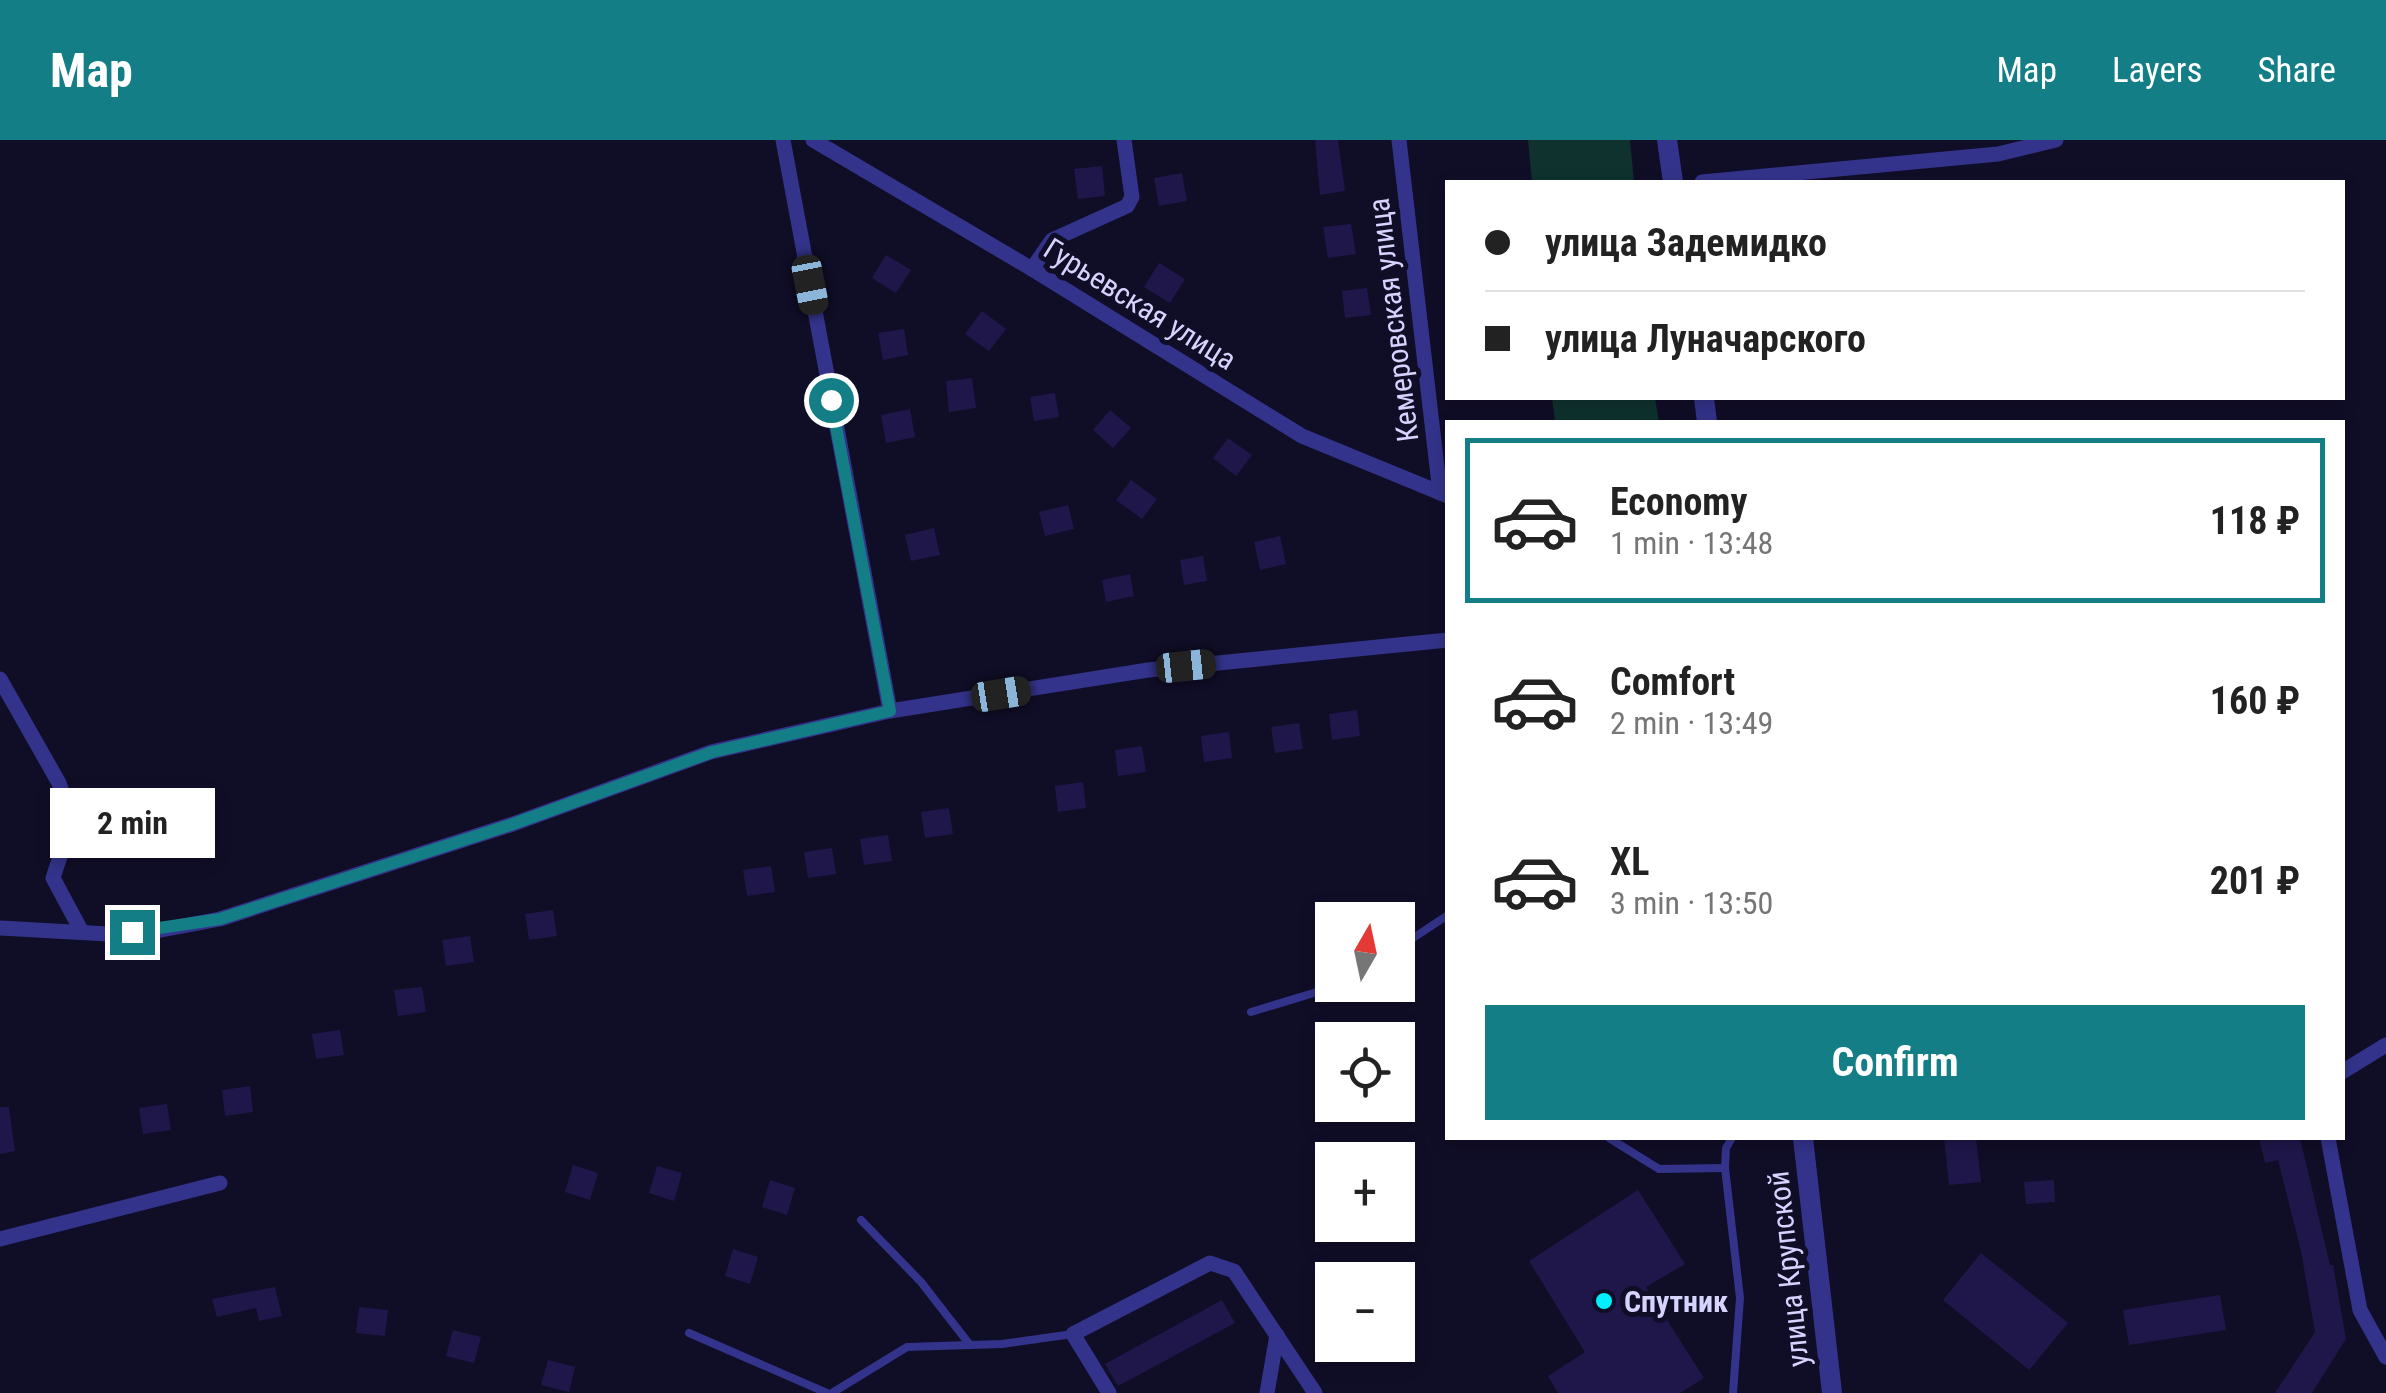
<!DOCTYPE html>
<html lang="en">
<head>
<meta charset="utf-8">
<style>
	:root { --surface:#fff; --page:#f2f2f2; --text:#222; --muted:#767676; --line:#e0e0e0; --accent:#137e85 }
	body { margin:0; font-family:"Roboto Condensed",sans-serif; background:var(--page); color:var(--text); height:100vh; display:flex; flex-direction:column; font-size:38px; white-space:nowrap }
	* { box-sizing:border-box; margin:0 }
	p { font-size:32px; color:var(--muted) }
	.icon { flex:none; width:55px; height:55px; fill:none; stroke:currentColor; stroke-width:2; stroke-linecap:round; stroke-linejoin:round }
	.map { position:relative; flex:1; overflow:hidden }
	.sheet { position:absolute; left:1445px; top:280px; width:900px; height:720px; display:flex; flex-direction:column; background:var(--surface); border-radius:0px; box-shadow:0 5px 15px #0003 }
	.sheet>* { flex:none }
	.hud { position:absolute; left:1445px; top:40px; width:900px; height:220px; border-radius:0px; box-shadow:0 5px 15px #0003; display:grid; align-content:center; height:220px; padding:0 40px; background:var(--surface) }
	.needle { width:65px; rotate:9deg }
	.fabs { position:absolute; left:1315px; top:762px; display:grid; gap:20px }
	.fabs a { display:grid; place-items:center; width:100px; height:100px; border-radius:0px; background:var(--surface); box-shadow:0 5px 15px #0003; font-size:50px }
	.end { position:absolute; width:45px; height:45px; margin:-22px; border:12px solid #137e85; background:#fff; box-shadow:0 0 0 5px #fff }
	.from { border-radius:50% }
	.bubble { position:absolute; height:70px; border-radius:0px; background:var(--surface); box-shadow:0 5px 15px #0003; font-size:32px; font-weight:700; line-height:70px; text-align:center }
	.car { position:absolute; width:30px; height:60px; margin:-30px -15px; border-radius:12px; box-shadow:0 0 8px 2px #0007; background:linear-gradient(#222 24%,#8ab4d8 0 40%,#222 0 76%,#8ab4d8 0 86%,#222 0) }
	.hud b { display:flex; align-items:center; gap:35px; height:95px; font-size:38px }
	.hud b+b { border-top:2px solid var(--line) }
	.hud i { width:25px; height:25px; background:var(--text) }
	ul { padding:18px 0 0; list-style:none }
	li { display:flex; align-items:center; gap:30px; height:165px; margin:0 20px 15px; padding:0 20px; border:5px solid transparent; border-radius:0px }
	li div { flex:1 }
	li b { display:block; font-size:38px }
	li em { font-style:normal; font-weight:700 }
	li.on { border-color:var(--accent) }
	li>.icon { width:90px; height:90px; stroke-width:1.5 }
	.action { display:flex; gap:20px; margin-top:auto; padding:20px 40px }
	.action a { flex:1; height:115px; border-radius:0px; background:var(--accent); color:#fff; font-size:40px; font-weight:700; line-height:115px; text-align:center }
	header { display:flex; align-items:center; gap:60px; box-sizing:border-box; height:140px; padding:0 50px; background:var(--accent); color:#fff }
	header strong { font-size:48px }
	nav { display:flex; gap:55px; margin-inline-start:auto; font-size:35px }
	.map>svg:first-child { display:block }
</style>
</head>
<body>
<header>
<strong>Map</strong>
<nav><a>Map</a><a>Layers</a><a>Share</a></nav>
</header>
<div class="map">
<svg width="2386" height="1253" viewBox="0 0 2386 1253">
	<rect width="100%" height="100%" fill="#100d27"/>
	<!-- green -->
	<g fill="#0f322f">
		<path d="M1528 0H1630L1634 42H1532Z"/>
		<path d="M1552 258H1655L1659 282H1555Z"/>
	</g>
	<!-- building -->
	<g fill="#1f174a">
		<path d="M1315 0H1338L1345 51 1320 55Z"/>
		<path d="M1102 26 1105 56 1078 59 1074 29Z"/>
		<path d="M1182 33 1187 61 1159 66 1154 38Z"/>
		<path d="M1351 84 1356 114 1328 118 1323 87Z"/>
		<path d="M886 115 911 130 896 153 872 138Z"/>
		<path d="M1159 123 1185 139 1170 163 1144 147Z"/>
		<path d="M1367 148 1371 175 1345 178 1342 151Z"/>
		<path d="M982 171 1006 189 989 211 965 194Z"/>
		<path d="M904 189 908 215 883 220 878 193Z"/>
		<path d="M972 238 976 268 949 272 946 241Z"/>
		<path d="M1055 253 1059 277 1034 281 1030 257Z"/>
		<path d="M910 269 915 297 886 303 881 275Z"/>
		<path d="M1110 270 1131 288 1113 308 1093 290Z"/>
		<path d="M1228 298 1252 315 1236 336 1213 318Z"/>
		<path d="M1131 340 1157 359 1142 379 1116 360Z"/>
		<path d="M1068 365 1074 389 1045 396 1039 372Z"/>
		<path d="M934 388 940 415 911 421 905 395Z"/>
		<path d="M1280 396 1286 424 1260 430 1254 402Z"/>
		<path d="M1203 416 1207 441 1184 445 1180 420Z"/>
		<path d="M1130 434 1134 456 1106 462 1102 440Z"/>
		<path d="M1357 570 1360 596 1332 600 1329 574Z"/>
		<path d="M1299 583 1303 609 1275 613 1271 587Z"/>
		<path d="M1229 592 1232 618 1204 622 1201 596Z"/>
		<path d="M1142 606 1146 632 1118 636 1115 610Z"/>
		<path d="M1083 642 1086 668 1058 672 1055 646Z"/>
		<path d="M949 668 953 694 925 698 921 672Z"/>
		<path d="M888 695 892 721 864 725 860 699Z"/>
		<path d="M832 708 836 734 808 738 804 712Z"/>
		<path d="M771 726 775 752 747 756 743 730Z"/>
		<path d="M553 770 557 796 529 800 525 774Z"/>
		<path d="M470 796 474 822 446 826 442 800Z"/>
		<path d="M422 847 426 872 398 876 394 850Z"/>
		<path d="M340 890 344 915 316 919 312 894Z"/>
		<path d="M250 946 253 972 225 976 222 950Z"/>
		<path d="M167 964 171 990 143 994 139 968Z"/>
		<path d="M0 967H9L15 1011 0 1014Z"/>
		<path d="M1944 998H1976L1981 1042 1949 1045Z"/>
		<path d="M2259 998H2300L2330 1125H2333L2346 1199 2312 1253H2275L2315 1192 2301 1111 2278 1020 2265 1023Z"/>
		<path d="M573 1025 598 1033 590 1060 565 1052Z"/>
		<path d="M657 1026 682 1033 674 1061 649 1053Z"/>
		<path d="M770 1040 795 1048 787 1075 762 1067Z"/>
		<path d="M2054 1040 2055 1062 2026 1064 2024 1042Z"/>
		<path d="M1638 1050 1685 1124 1646 1147 1704 1238 1680 1253H1558L1548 1236 1585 1212 1529 1121Z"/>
		<path d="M733 1109 758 1117 750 1144 725 1136Z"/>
		<path d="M1981 1113 2068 1183 2029 1230 1943 1160Z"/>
		<path d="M275 1147 282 1176 259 1181 256 1168 217 1177 212 1159Z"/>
		<path d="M2220 1155 2226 1190 2129 1205 2123 1170Z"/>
		<path d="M1222 1160 1235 1183 1118 1246 1105 1224Z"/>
		<path d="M359 1167 388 1170 385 1196 356 1193Z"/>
		<path d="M453 1190 481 1197 474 1223 446 1216Z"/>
		<path d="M548 1220 575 1227 569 1252 541 1245Z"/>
	</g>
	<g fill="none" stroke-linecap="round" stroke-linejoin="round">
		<!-- service -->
		<g stroke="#33338b" stroke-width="8">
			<path d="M1398 808 1448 775"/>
			<path d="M1251 872 1340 845"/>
			<path d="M1609 998 1659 1029 1725 1028"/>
			<path d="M1732 998 1726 1008 1725 1028 1740 1158 1733 1253"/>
			<path d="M861 1080 921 1142 970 1205"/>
			<path d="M689 1193 827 1253"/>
			<path d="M832 1253 907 1207 1002 1204 1073 1194"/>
		</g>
		<!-- minor -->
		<g stroke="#33338b" stroke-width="15">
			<path d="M783 0 890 571"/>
			<path d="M813 0 1032 129 1302 296 1448 356"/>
			<path d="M1399 0 1440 353"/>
			<path d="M1702 42 1998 14 2056 0"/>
			<path d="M1032 129 1052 100 1127 66 1132 57 1124 0"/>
			<path d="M0 539 59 643 72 680 53 738 82 792"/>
			<path d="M0 788 108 794 156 791 220 779 513 684 711 612 890 571 1148 530 1448 500"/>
			<path d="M2342 932 2386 905"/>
			<path d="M2328 998 2360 1170 2386 1217"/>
			<path d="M0 1099 220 1043"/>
			<path d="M1109 1253 1073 1194 1210 1123 1234 1131 1315 1253"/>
			<path d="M1267 1253 1277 1195"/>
		</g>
		<!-- tertiary -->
		<g stroke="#33338b" stroke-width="20">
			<path d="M1667 0 1673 42"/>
			<path d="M1704 258 1707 282"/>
			<path d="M1803 998 1832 1253"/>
		</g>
	</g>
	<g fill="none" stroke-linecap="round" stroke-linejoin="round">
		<!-- route -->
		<path stroke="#137e85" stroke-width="12" d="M132 792 220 779 513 684 712 612 890 571 831 260"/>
	</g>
	<!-- markers -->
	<circle fill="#00effe" stroke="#100d27" stroke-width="4" cx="1604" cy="1161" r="10"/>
	<g text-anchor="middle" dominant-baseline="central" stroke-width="10" stroke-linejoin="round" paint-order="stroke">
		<!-- street labels -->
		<g font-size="30" fill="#d6d3ff" stroke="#100d27">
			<text transform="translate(1140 164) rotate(32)">Гурьевская улица</text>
			<text transform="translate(1393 180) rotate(-97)">Кемеровская улица</text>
			<text transform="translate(1788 1129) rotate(-96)">улица Крупской</text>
		</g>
		<!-- poi labels -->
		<g font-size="30" font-weight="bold" fill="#d6d3ff" stroke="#100d27" text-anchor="start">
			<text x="1624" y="1161">Спутник</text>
		</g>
	</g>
</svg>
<div class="fabs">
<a><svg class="needle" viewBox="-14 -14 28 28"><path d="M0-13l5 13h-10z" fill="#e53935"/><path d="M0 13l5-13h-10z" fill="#767676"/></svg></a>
<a><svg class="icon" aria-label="locate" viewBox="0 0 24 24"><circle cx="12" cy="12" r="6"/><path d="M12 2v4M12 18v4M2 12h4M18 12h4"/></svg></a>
<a>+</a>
<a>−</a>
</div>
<i class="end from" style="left:831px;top:260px"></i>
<i class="end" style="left:132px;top:792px"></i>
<div class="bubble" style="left:50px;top:648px;width:165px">2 min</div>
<i class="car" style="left:810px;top:145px;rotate:169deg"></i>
<i class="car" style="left:1186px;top:526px;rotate:84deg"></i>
<i class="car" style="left:1001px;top:554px;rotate:81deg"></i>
<div class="hud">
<b><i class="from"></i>улица Задемидко</b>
<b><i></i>улица Луначарского</b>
</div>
<section class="sheet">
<ul>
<li class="on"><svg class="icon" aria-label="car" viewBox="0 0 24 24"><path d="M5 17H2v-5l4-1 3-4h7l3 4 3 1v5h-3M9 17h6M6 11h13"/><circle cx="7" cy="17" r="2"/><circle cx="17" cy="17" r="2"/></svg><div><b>Economy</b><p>1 min · 13:48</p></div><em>118 ₽</em></li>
<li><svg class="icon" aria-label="car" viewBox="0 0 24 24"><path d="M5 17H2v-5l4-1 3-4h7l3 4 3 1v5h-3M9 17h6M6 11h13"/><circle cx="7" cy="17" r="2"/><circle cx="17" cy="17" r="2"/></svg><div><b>Comfort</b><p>2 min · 13:49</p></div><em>160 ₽</em></li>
<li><svg class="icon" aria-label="car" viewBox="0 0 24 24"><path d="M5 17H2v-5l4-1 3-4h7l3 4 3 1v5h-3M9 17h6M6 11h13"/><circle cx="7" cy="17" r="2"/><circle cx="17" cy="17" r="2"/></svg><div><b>XL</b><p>3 min · 13:50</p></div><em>201 ₽</em></li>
</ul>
<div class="action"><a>Confirm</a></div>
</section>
</div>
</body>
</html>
